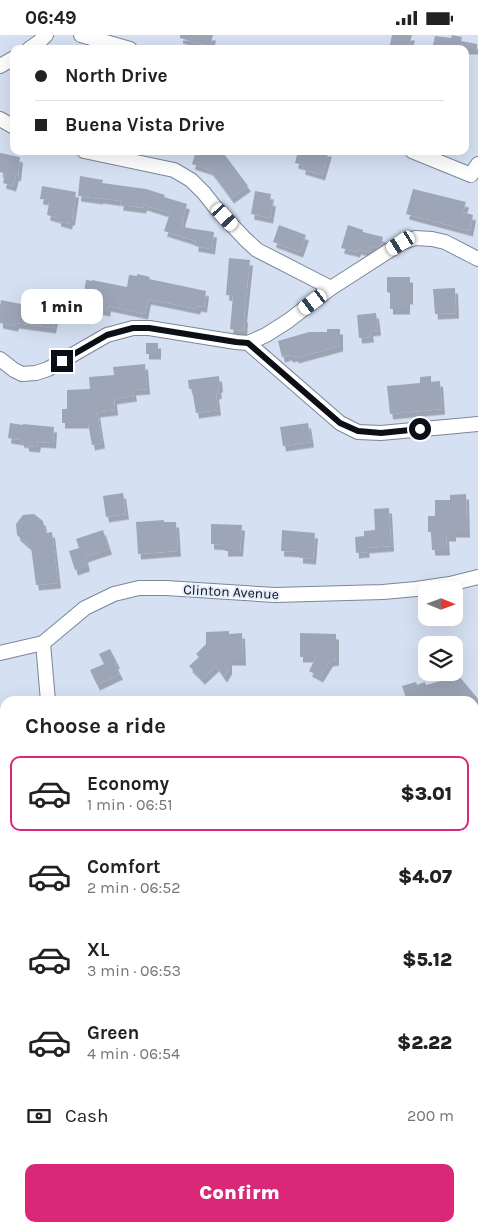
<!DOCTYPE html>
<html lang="en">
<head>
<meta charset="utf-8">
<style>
	:root { --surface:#fff; --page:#f6f6f6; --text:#222; --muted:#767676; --line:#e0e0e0; --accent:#db2777 }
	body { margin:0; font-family:Karla,sans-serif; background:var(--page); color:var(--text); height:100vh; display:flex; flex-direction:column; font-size:19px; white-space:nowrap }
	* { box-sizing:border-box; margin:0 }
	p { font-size:16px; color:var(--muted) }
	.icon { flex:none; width:28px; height:28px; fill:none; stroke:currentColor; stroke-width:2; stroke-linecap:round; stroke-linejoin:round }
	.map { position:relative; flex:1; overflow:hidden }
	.details { position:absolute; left:0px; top:661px; width:479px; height:536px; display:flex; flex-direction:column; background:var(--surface); border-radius:15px 15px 0 0; box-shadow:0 5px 20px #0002 }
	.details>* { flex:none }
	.top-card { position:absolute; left:10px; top:10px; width:459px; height:110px; border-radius:10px; box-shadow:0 5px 20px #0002; display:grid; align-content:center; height:110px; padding:0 25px; background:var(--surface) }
	.needle { width:32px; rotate:91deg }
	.tools { position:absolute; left:418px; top:546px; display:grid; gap:10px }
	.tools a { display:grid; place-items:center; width:45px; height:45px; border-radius:10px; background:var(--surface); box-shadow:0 5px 20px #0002; font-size:25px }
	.end { position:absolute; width:22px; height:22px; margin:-11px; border:6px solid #0c1016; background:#fff; box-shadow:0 0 0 2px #fff }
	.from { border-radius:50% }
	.bubble { position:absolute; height:35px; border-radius:10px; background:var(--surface); box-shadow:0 5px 20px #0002; font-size:16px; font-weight:800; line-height:35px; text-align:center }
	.car { position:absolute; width:15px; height:30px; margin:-15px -8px; border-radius:6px; box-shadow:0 0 4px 1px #0007; background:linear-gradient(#fff 24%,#345 0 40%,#fff 0 76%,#345 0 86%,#fff 0) }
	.top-card b { display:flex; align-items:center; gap:18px; height:48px; font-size:19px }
	.top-card b+b { border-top:1px solid var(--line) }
	.top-card i { width:12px; height:12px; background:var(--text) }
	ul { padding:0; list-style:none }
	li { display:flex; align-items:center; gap:15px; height:75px; margin:0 10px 8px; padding:0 15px; border:2px solid transparent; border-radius:10px }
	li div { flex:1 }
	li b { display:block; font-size:19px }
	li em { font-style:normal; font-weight:800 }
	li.on { border-color:var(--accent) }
	li>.icon { width:45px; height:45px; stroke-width:1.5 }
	h2 { padding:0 25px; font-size:22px; line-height:60px }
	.pay { display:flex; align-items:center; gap:12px; height:55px; padding:0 25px; font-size:19px }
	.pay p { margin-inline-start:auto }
	.primary-button { display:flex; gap:10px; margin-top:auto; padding:10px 25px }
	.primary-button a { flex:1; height:58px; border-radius:10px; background:var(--accent); color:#fff; font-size:20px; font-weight:800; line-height:58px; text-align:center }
	.status { display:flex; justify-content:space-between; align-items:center; height:35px; padding:0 25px; background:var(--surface); direction:ltr }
	.status svg { height:14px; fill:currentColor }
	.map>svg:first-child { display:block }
</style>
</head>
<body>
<div class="status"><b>06:49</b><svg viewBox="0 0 49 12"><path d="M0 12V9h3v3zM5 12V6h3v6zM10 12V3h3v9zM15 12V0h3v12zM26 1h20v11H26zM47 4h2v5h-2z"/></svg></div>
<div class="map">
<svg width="478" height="1197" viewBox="0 0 478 1197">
	<defs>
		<filter id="shadow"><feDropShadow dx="3" dy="5.5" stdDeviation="0" flood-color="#0004"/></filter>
	</defs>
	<rect width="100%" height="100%" fill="#d5e0f2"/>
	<!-- building -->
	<g fill="#9ca6b7" filter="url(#shadow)">
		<path d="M180 0H213L210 12 180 3Z"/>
		<path d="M392 0H412L408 14H389Z"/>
		<path d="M452 0 462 2 461 6 477 9V14H432L435 1 451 3Z"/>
		<path d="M196 116H222L248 151 231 163 210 135 192 129Z"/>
		<path d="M298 116H329L322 140 302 134 303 130 295 128Z"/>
		<path d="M0 118 20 122 18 141 16 140 13 151 3 148 5 139 0 137Z"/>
		<path d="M80 141 103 145 102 148 146 154 165 160 164 162 187 169 182 186 184 187 182 192 214 197 212 214 195 211 196 206 164 196 170 178 144 170 143 173 120 170 121 166 100 163V164L78 161Z"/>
		<path d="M42 151 76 157 72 185H70L69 189 58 186V183L47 180 49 167H48V165L40 164Z"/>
		<path d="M413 154 466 167 463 177 473 180 470 196 406 179Z"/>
		<path d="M255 156 271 159 270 165 273 166 270 183 251 179Z"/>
		<path d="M279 190 306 200 300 217 273 207Z"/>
		<path d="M348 190 363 195V197L383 202 381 210 377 213 371 211 369 217 358 214 357 217 341 213Z"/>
		<path d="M229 223 250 225 244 282H245L244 296 230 294 233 261 226 260Z"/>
		<path d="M137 239 150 242 149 244 206 256 204 272 198 271 197 274 148 264 145 279 108 271 107 276 82 271 86 245 92 246V245L127 252 129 240 137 241Z"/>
		<path d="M387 242H410V264H407V274H390V258L387 257Z"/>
		<path d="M455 253 456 278 435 279 433 254Z"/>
		<path d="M38 264 58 268 53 293 16 288 15 291 0 288V271L1 265 36 272Z"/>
		<path d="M376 278 378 295 370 296 371 302 359 303 357 280Z"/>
		<path d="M327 294H340V311L296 323 295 321 290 322 289 320 282 322 278 306 309 297H327Z"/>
		<rect x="146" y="308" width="12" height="11"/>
		<path d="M145 329 147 354 133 355 134 361 114 364 115 375 97 377 102 408 92 410 88 388H62V374H67V355L90 354 89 342 114 340 113 332Z"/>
		<path d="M219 341 220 352H218L219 358 216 359 218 375 196 378 192 354H189L188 345Z"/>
		<path d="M431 341V347L440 346 442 374 390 379 387 351 420 348V342Z"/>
		<path d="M10 388 23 390V389L54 392 53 408 38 407 37 412 26 411V408L21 407V405L8 403Z"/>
		<path d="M308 388 311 407 283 411 280 392Z"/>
		<path d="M123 458 126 479 106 482 103 461Z"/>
		<path d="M466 459 467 497H453V501H446L447 515H432L431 497H428V481H435V465H450V460Z"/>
		<path d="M389 473 391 511 366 513 367 517 356 518 355 502 364 501V496L375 495 374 474Z"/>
		<path d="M34 479 43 486 45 498 52 497 58 548 36 550 31 512 17 500 16 489 23 480Z"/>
		<path d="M164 485V487H176L178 516 138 519 136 487Z"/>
		<path d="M211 489 242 490 240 516H225V510L211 509Z"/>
		<path d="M103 495 109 514 85 522 87 531 75 535 69 516 79 513 76 504Z"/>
		<path d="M282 495 315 498 313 524 300 523V517L281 516Z"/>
		<path d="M229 596V599L242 598 243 625H229V634L224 642 216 631 202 644 189 631 199 622 196 619 206 609V597Z"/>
		<path d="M300 598 336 599V625L330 626 320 642 309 636 316 622H300Z"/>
		<path d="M110 614 117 628 115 629 120 639 97 650 90 635 104 629 99 619Z"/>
		<path d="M459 641 478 664V666H455L452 663 440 666H407L402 651 416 647 417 650 425 647 426 650Z"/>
	</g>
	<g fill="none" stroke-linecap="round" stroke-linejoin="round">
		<defs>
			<g id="minor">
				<path d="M81 0 130 14"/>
				<path d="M29 14 39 7 46 0"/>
				<path d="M0 31 14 23"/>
				<path d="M0 84 14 92"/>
				<path d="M84 116 174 135 191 145 204 158 215 172 245 204 257 215 331 253"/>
				<path d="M412 116 471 140 478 129"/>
				<path d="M248 308 340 388 358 397 381 398 478 389"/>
				<path d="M0 324 14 335 22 339 36 338 48 334 107 300 133 293H149L236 307 248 308 266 300 288 286 331 253 401 208 415 203 432 204 445 207 478 224"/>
				<path d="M43 608 48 666"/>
				<path d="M0 618 43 608 85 573 114 559 139 553H166L275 560 383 557 416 554 450 549 478 542"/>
				<path d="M0 779H5"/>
				<path d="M99 1192 100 1197"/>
			</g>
		</defs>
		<!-- minor casing -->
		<use href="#minor" stroke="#7c8697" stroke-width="16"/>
		<!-- path -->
		<path stroke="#707783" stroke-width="2.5" stroke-dasharray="4 4" stroke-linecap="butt" d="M0 704H5"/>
		<!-- minor -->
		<use href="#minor" stroke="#fff" stroke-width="14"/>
	</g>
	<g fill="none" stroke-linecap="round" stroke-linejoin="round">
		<!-- route -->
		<path stroke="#0c1016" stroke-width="6" d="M62 326 107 300 133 293H149L236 307 248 308 340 388 358 396 381 398 420 394"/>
	</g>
	<g text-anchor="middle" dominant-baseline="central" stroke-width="4" stroke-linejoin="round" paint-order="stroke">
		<!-- street labels -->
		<g font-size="14" fill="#0c1016" stroke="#e4edfc">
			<text transform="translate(231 557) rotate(3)">Clinton Avenue</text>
		</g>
	</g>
</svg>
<div class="tools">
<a><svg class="needle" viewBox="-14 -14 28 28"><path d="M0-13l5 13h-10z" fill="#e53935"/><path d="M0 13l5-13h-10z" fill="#767676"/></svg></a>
<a><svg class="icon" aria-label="layers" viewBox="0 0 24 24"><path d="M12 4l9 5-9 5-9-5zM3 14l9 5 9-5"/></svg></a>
</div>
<i class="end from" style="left:420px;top:394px"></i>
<i class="end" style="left:62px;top:326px"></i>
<div class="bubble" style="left:21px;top:254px;width:82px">1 min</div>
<i class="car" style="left:225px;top:182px;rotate:138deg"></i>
<i class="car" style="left:401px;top:208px;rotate:237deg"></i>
<i class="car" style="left:313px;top:267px;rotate:233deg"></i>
<div class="top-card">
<b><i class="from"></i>North Drive</b>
<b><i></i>Buena Vista Drive</b>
</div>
<section class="details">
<h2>Choose a ride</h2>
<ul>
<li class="on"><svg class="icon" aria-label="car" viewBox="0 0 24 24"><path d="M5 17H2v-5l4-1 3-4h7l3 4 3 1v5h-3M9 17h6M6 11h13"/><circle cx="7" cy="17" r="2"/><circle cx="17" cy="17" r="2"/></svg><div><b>Economy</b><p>1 min · 06:51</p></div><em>$3.01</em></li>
<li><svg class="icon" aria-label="car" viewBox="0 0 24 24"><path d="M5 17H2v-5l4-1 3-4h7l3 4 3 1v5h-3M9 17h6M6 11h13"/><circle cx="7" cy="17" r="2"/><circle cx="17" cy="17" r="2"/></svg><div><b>Comfort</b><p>2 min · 06:52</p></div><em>$4.07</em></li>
<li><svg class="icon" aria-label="car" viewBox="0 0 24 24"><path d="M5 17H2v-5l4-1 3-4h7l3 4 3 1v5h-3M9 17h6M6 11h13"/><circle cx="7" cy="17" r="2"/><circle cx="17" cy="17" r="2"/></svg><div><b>XL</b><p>3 min · 06:53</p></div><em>$5.12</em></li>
<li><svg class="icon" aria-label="car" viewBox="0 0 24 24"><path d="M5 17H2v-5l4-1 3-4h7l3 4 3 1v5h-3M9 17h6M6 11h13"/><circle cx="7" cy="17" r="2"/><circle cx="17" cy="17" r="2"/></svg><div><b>Green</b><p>4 min · 06:54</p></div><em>$2.22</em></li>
</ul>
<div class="pay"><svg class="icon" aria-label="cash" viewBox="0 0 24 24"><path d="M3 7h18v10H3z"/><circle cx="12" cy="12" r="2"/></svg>Cash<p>200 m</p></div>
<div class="primary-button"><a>Confirm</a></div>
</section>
</div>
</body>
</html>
